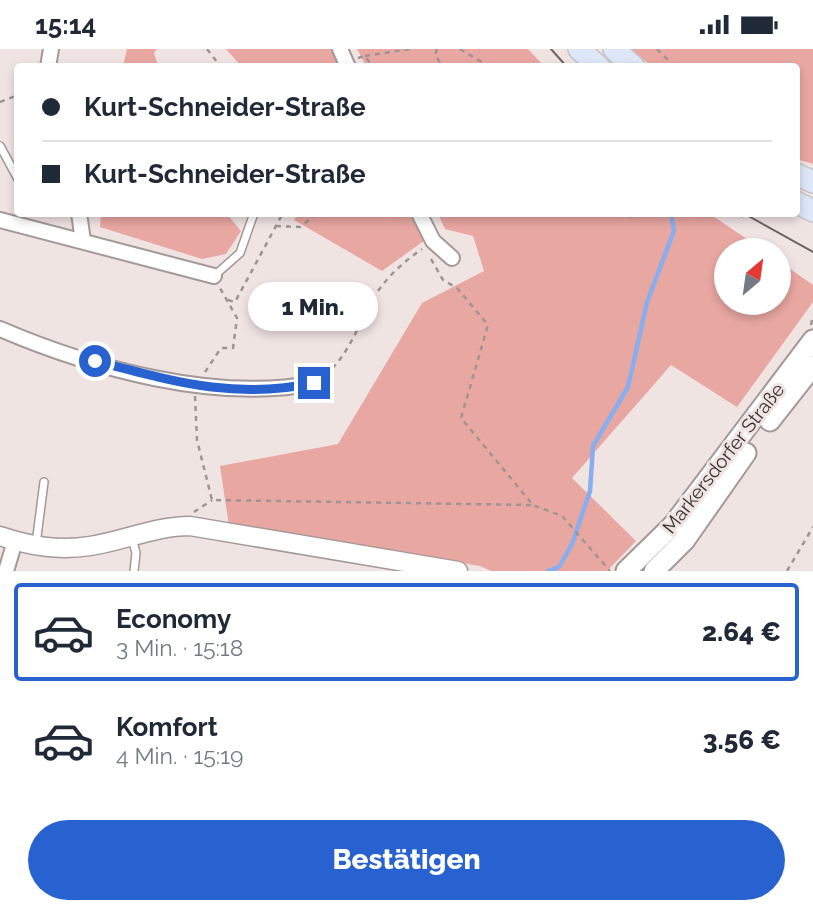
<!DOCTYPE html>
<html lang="de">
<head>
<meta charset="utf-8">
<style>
	:root { --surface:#fff; --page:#f2f2f3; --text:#1f2937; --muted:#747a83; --line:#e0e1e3; --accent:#2862d0 }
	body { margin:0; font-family:Raleway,sans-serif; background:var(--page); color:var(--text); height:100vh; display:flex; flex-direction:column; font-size:26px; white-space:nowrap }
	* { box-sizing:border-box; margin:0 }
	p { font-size:23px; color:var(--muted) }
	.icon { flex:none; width:38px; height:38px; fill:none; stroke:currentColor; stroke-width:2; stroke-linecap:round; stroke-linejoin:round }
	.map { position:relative; height:522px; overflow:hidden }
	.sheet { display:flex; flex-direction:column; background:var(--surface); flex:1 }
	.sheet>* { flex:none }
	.top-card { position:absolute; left:14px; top:14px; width:786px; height:154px; border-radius:7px; box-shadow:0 4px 10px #0003; display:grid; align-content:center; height:154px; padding:0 28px; background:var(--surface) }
	.needle { width:46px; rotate:29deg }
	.controls { position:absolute; left:714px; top:189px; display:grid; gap:14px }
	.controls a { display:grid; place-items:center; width:77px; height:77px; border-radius:50%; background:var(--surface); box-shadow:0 4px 10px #0003; font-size:35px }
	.end { position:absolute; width:32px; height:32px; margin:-16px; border:9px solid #2862d0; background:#fff; box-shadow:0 0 0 4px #fff }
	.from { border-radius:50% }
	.bubble { position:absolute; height:49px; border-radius:24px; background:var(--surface); box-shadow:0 4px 10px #0003; font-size:23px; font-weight:800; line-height:49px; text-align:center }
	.top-card b { display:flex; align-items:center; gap:24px; height:66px; font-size:26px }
	.top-card b+b { border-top:2px solid var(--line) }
	.top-card i { width:18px; height:18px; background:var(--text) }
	ul { padding:12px 0 0; list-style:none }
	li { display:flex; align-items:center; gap:21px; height:98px; margin:0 14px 10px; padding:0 14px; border:4px solid transparent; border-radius:7px }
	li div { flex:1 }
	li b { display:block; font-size:26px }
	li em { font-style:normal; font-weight:800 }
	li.current { border-color:var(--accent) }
	li>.icon { width:63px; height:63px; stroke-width:1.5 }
	.button { display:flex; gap:14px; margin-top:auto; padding:14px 28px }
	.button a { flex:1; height:80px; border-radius:42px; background:var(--accent); color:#fff; font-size:28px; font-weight:800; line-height:80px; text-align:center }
	.status { display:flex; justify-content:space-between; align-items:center; height:49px; padding:0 35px; background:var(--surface); direction:ltr }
	.status svg { height:19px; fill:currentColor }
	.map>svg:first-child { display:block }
</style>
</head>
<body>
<div class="status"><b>15:14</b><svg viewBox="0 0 49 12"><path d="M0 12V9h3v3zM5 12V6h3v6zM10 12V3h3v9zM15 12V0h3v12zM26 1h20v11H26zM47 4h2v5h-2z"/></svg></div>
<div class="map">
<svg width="813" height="522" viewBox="0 0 813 522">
	<rect width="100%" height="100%" fill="#f0e4e3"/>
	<!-- green -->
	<g fill="#e9a7a2">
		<path d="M127 0H157L154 4 158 17H123Z"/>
		<path d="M226 0H332L340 17H241Z"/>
		<path d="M357 0H528L544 17H366Z"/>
		<path d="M629 0H813V115L796 110V18L652 17Z"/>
		<path d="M226 164 241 182 226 205 202 210 100 178 101 165Z"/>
		<path d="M298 165H412L425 191 382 222 294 171Z"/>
		<path d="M438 165H710L763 201H726V254H779V212L813 236V253L737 358 671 316 572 429 636 492 607 522H491L480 517 229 477 220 417 338 395 422 254 484 222 473 187 445 180Z"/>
	</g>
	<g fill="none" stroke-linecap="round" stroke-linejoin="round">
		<!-- stream -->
		<path stroke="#89aef0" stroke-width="4.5" d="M548 522 559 518 572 495 590 442 593 397 628 338 647 253 674 182 671 164"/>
		<defs>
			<g id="service">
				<path d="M0 97 18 130"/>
				<path d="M214 227 240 204 253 167"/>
				<path d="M132 489 136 504 134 522"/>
				<path d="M36 495 44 433"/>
			</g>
			<g id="minor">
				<path d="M340 0 348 18"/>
				<path d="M48 18 51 0"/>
				<path d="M79 164 83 192"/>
				<path d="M419 164 433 192 452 209"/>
				<path d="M0 171 214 227"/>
				<path d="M0 280C91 319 216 354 314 334"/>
				<path d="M6 522 15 492"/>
			</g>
			<path id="tertiary" d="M0 487C30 497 58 502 90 497 124 492 155 477 190 477L458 522"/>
			<g id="secondary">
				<path d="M770 372 813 317"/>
				<path d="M626 522 673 476 813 291"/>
				<path d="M654 522 685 491 746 404"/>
			</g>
			<g id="primary">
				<path d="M579 0 599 18"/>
				<path d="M614 0 634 18"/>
				<path d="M796 125 813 133"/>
				<path d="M796 153 813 162"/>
			</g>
		</defs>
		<!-- service casing -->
		<use href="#service" stroke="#a49998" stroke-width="10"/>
		<!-- minor casing -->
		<use href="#minor" stroke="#a49998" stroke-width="18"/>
		<!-- tertiary casing -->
		<use href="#tertiary" stroke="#a49998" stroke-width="21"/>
		<!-- secondary casing -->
		<use href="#secondary" stroke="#a49998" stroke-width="23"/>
		<!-- primary casing -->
		<use href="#primary" stroke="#c7c6c5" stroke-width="24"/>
		<!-- path -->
		<g stroke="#9d9493" stroke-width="2.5" stroke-dasharray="5 5" stroke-linecap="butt">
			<path d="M207 0 221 18"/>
			<path d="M437 0 435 6 443 18"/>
			<path d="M460 0 490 18"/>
			<path d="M657 0 675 18"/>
			<path d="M365 7 410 0"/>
			<path d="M358 9 365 7 373 18"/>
			<path d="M0 53 18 46"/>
			<path d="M629 164 630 169 644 164"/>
			<path d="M733 164 741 169 743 164"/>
			<path d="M276 177 300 178 318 164"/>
			<path d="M431 210 443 231 457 239 488 276 461 369 533 456 562 467 610 522"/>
			<path d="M228 251 235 253 283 164"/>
			<path d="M811 276 813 266"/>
			<path d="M205 323 221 299H233L237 269 220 239"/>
			<path d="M325 326C351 305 360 269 378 242 390 225 405 212 422 200"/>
			<path d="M195 347 197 391 212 451 533 456"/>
			<path d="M194 463 212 451"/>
			<path d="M787 522 813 478"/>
		</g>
		<!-- service -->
		<use href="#service" stroke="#fff" stroke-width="7"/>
		<!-- minor -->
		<use href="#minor" stroke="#fff" stroke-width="14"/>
		<!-- tertiary -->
		<use href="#tertiary" stroke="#fff" stroke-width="18"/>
		<!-- secondary -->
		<use href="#secondary" stroke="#fff" stroke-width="19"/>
		<!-- primary -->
		<use href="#primary" stroke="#dde7f8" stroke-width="21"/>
		<!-- tram -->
		<g stroke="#6b6564" stroke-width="2">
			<path d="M551 0 567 18"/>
			<path d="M743 164 813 203"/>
		</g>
	</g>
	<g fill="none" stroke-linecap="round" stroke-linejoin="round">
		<!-- route -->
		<path stroke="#2862d0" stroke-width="9" d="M95 312C173 332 233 351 314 334"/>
	</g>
	<g text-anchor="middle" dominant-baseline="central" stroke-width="6" stroke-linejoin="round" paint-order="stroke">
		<!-- street labels -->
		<g font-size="19" fill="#363231" stroke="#f0e4e3">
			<text transform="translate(723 409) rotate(-52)">Markersdorfer Straße</text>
		</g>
	</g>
</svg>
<div class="controls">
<a><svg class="needle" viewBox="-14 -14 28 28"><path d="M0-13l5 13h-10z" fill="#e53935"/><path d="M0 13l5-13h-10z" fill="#747a83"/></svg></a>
</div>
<i class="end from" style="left:95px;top:312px"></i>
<i class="end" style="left:314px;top:334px"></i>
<div class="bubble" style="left:248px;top:233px;width:130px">1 Min.</div>
<div class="top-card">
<b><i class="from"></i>Kurt-Schneider-Straße</b>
<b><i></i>Kurt-Schneider-Straße</b>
</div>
</div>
<section class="sheet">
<ul>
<li class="current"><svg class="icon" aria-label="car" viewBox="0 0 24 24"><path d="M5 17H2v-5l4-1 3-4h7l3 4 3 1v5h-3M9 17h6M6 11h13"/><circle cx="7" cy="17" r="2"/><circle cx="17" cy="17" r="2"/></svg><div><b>Economy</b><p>3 Min. · 15:18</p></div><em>2.64 €</em></li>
<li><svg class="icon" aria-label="car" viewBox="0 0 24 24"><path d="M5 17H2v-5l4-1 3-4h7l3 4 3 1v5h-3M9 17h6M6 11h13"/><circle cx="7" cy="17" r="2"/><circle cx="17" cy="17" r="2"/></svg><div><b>Komfort</b><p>4 Min. · 15:19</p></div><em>3.56 €</em></li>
</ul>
<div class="button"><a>Bestätigen</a></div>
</section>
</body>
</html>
